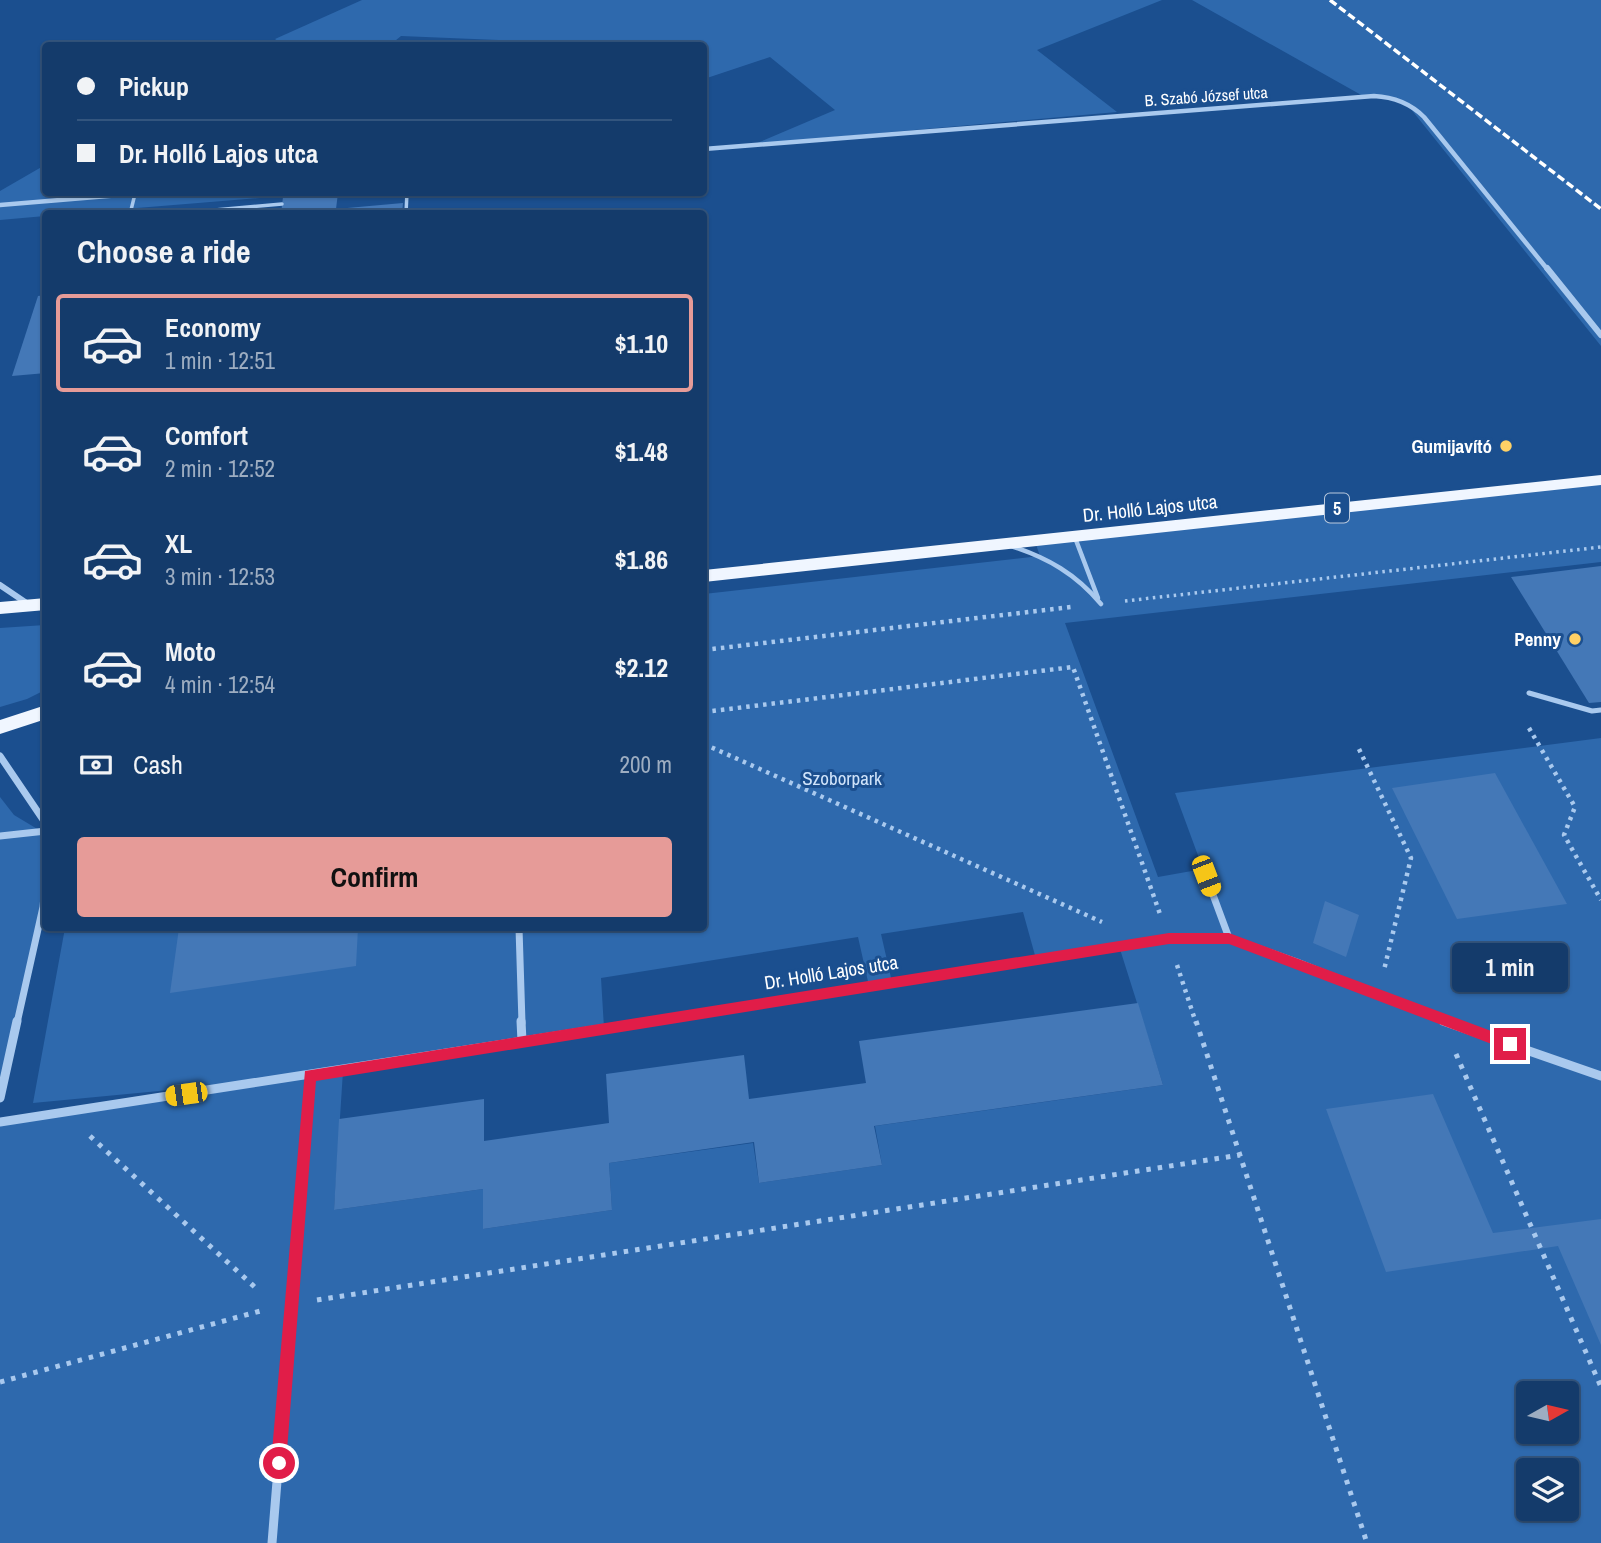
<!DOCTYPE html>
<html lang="en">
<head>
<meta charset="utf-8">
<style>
	:root { --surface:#143b6b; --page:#214673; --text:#f1f3f6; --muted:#9dadc1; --line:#33557e; --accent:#e69b98 }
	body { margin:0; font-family:"Archivo Narrow",sans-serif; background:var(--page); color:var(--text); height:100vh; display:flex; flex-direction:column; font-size:26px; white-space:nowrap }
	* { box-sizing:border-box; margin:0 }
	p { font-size:23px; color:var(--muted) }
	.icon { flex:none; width:38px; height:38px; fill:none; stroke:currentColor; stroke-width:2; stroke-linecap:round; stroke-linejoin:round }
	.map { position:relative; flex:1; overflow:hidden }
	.side { position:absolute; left:42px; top:210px; width:665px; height:721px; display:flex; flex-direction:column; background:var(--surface); border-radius:7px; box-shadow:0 2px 5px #0004,0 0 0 2px var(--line) }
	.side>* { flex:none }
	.guide { position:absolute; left:42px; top:42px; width:665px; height:154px; border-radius:7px; box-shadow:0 2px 5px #0004,0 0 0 2px var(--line); display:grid; align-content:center; height:154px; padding:0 35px; background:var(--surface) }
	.needle { width:46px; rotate:82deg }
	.controls { position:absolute; left:1516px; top:1381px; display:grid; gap:14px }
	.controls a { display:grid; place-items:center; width:63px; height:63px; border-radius:7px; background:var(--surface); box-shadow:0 2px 5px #0004,0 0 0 2px var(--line); font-size:35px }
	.end { position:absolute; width:32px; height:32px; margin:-16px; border:9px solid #e11d48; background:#fff; box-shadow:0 0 0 4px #fff }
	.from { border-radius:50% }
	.bubble { position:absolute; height:49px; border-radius:7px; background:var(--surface); box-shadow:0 2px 5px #0004,0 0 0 2px var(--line); font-size:23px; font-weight:700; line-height:49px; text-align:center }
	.car { position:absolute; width:21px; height:42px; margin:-21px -10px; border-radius:9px; box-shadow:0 0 5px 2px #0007; background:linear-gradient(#f5c518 24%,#345 0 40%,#f5c518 0 76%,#345 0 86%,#f5c518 0) }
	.guide b { display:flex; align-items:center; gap:24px; height:66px; font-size:26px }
	.guide b+b { border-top:2px solid var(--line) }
	.guide i { width:18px; height:18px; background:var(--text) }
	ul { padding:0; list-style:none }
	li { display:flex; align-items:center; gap:21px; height:98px; margin:0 14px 10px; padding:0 21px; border:4px solid transparent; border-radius:7px }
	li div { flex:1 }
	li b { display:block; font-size:26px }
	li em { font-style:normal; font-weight:700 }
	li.on { border-color:var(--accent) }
	li>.icon { width:63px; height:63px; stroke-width:1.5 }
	h2 { padding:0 35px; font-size:32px; line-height:84px }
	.pay { display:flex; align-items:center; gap:18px; height:77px; padding:0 35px; font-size:26px }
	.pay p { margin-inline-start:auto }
	.primary-button { display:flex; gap:14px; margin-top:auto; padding:14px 35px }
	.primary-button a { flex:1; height:80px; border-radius:7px; background:var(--accent); color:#111; font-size:28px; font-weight:700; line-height:80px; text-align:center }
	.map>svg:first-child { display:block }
</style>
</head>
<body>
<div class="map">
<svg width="1601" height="1543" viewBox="0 0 1601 1543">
	<rect width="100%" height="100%" fill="#1b4f8f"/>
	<!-- green -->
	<g fill="#2e69ad" fill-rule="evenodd">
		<path d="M362 0H1162L1037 50 1117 112 755 144 835 110 770 57 704 79V46H493L498 40 401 36 390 45 284 46 275 39Z"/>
		<path d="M1192 0H1601V346L1406 103 1396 98 1363 96Z"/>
		<path d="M45 165 46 192 320 193 76 213 46 214 45 216 0 220V191Z"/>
		<path d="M1601 477V562L1065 623 1158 877 1203 869 1175 793 1601 738V1543H274L311 1076 343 1071 334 1210 483 1189V1229L612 1210 609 1163 753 1143 759 1183 882 1165 875 1126 1163 1085 1119 946 1036 959 1023 912 881 934 892 982 869 986 858 937 601 978 604 1028 523 1041 519 928H704V594L1040 556 1034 539ZM1528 1393H1566V1432H1528ZM1528 1470H1566V1508H1528Z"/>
		<path d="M45 625V690L27 699 0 707V628Z"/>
		<path d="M0 797 14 815 39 830 0 835Z"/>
		<path d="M45 831 42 907 0 1095V837Z"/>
		<path d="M65 928H518L522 1040 309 1076 272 1543H0V1122L285 1079 33 1103Z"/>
	</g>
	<!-- building -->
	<g fill="#4478b7">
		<path d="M338 193 336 209 403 203 402 214H281L283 197Z"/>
		<path d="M46 295V373L12 376 38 296Z"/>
		<path d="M1601 566V702L1589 703 1511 577Z"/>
		<path d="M1495 773 1567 904 1457 919 1392 788Z"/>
		<path d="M1325 901 1359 915 1346 957 1313 943Z"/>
		<path d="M179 928H358L356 966 170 993Z"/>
		<path d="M1138 1003 1163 1085 874 1126 882 1165 759 1183 754 1142 609 1163 612 1210 483 1229V1189L334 1210 339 1119 484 1099V1141L609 1123 606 1074 744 1055 749 1099 866 1083 859 1041Z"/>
		<path d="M1433 1094 1493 1233 1601 1219V1345L1558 1246 1386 1272 1326 1109Z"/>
	</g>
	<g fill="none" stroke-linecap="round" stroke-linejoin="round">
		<!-- path-far2 -->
		<path stroke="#a9c9ee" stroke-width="3.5" stroke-dasharray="2.5 4.5" stroke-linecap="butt" d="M1125 601 1601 547"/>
		<!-- path-far1 -->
		<g stroke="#a9c9ee" stroke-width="4.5" stroke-dasharray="3.5 5" stroke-linecap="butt">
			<path d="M704 650 1071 607"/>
			<path d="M704 712 1073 667 1160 914"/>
			<path d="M1529 728 1575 807 1564 835 1601 900"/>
			<path d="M704 744 1102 922"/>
			<path d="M1359 749 1411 858 1384 970"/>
			<path d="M1177 965 1196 1023"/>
		</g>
		<!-- path -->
		<g stroke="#a9c9ee" stroke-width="5" stroke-dasharray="4.5 7" stroke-linecap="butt">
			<path d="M1196 1021 1367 1543"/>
			<path d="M1456 1054 1601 1387"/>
			<path d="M90 1136 259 1291"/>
			<path d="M317 1300 1240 1155"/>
			<path d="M0 1382 264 1310"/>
		</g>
		<!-- lane-far2 -->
		<g stroke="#a9c9ee" stroke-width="3.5">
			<path d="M130 214 135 194"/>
			<path d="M170 214 282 204"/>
			<path d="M406 214 407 192"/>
		</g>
		<!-- lane-far1 -->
		<g stroke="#a9c9ee" stroke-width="4.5">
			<path d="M1074 535 1098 598"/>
			<path d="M1011 546C1048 558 1076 574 1101 604"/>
		</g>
		<!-- lane -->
		<path stroke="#a9c9ee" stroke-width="5" d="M1529 693 1592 711 1601 710"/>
		<!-- street-far3 -->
		<g stroke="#a9c9ee" stroke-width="4.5">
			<path d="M704 149 1374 96C1394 97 1410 103 1424 117L1548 270"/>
			<path d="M0 205 156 192"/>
		</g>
		<!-- street-far2 -->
		<g stroke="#a9c9ee" stroke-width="6">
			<path d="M1547 268 1601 335"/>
			<path d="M0 585 28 604"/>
		</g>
		<!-- street-far1 -->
		<g stroke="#a9c9ee" stroke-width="7">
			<path d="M0 756 46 824"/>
			<path d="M0 836 46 831"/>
			<path d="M1206 876 1229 938"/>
			<path d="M519 928 522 1023"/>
			<path d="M17 1023 43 907 46 873"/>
			<path d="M642 1023 1169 939 1229 938 1297 962 1448 1023"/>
		</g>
		<!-- street -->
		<g stroke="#a9c9ee" stroke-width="9">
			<path d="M521 1021 522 1041"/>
			<path d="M1443 1021 1601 1076"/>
			<path d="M0 1098 17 1021"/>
			<path d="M0 1122 653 1021"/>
			<path d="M272 1543 310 1076"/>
		</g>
		<!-- primary -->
		<g fill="#f0f6ff" fill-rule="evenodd">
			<path d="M1601 475V485L704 582V570Z"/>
			<path d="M46 598V610L0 614V602Z"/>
			<path d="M46 705V719L0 734V720Z"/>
		</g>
		<!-- rail -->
		<path stroke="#fff" stroke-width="3.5" stroke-dasharray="8 3.5" stroke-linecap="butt" d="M1330 0 1601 209"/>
	</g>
	<!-- route -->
	<path fill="#e11d48" d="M1169 933H1229L1510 1038 1517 1044 1510 1051 1229 944H1169L316 1081 286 1463 284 1469 279 1471 273 1469 271 1463 305 1071Z"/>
	<!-- markers -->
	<g fill="#ffd166" stroke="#1b4f8f" stroke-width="2.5">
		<circle cx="1506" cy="446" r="7"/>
		<circle cx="1575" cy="639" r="7"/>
	</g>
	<g text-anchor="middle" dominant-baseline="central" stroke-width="6" stroke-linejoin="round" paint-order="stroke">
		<!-- far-street labels -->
		<g font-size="16" fill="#fff" stroke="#1b4f8f">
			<text transform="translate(1206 96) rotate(-4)">B. Szabó József utca</text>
		</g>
		<!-- shield labels -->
		<rect fill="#1b4f8f" stroke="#bbcadd" stroke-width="2" x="1325" y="493.5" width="24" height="29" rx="5"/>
		<g font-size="18" font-weight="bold" fill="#fff">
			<text x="1337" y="508">5</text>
		</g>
		<!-- poi labels -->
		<g font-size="19" font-weight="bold" fill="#fff" stroke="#1b4f8f" text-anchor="end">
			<text x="1492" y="446">Gumijavító</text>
			<text x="1561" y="639">Penny</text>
		</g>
		<!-- street labels -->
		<g font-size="19" fill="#fff" stroke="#1b4f8f">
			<text transform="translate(1150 508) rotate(-6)">Dr. Holló Lajos utca</text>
			<text transform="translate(831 972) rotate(-9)">Dr. Holló Lajos utca</text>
		</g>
		<!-- park labels -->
		<g font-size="19" fill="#cfe3fa" stroke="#1b4f8f">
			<text x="842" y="778">Szoborpark</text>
		</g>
	</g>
</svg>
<div class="controls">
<a><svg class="needle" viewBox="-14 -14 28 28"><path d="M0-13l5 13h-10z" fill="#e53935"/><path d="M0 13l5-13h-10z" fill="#9dadc1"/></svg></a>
<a><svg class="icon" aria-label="layers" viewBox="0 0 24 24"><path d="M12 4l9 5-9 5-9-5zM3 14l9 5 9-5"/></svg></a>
</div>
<i class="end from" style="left:279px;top:1463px"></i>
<i class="end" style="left:1510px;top:1044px"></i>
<div class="bubble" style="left:1452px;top:943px;width:116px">1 min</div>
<i class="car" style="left:1206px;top:876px;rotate:159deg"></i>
<i class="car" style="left:186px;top:1094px;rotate:262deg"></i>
<div class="guide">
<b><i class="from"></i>Pickup</b>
<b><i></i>Dr. Holló Lajos utca</b>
</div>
<section class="side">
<h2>Choose a ride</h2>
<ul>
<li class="on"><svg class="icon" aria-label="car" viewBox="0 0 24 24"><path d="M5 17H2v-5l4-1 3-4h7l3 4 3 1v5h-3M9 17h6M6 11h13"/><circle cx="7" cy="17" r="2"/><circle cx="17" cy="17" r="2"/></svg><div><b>Economy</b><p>1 min · 12:51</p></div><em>$1.10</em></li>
<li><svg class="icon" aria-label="car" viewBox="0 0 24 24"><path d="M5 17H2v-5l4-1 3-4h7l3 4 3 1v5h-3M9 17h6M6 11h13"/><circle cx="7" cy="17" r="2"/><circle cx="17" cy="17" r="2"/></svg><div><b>Comfort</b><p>2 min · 12:52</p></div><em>$1.48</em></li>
<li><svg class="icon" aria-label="car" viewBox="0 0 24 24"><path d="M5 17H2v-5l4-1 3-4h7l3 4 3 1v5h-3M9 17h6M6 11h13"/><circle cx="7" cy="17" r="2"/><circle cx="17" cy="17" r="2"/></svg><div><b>XL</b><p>3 min · 12:53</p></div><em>$1.86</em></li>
<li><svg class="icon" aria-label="car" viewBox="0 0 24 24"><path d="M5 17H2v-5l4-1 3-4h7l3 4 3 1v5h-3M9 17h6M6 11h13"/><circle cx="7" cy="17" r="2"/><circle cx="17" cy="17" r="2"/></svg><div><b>Moto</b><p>4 min · 12:54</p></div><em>$2.12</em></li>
</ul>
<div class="pay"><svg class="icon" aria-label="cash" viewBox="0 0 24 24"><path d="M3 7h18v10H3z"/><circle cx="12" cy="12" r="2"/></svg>Cash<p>200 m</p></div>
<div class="primary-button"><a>Confirm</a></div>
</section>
</div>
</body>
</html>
